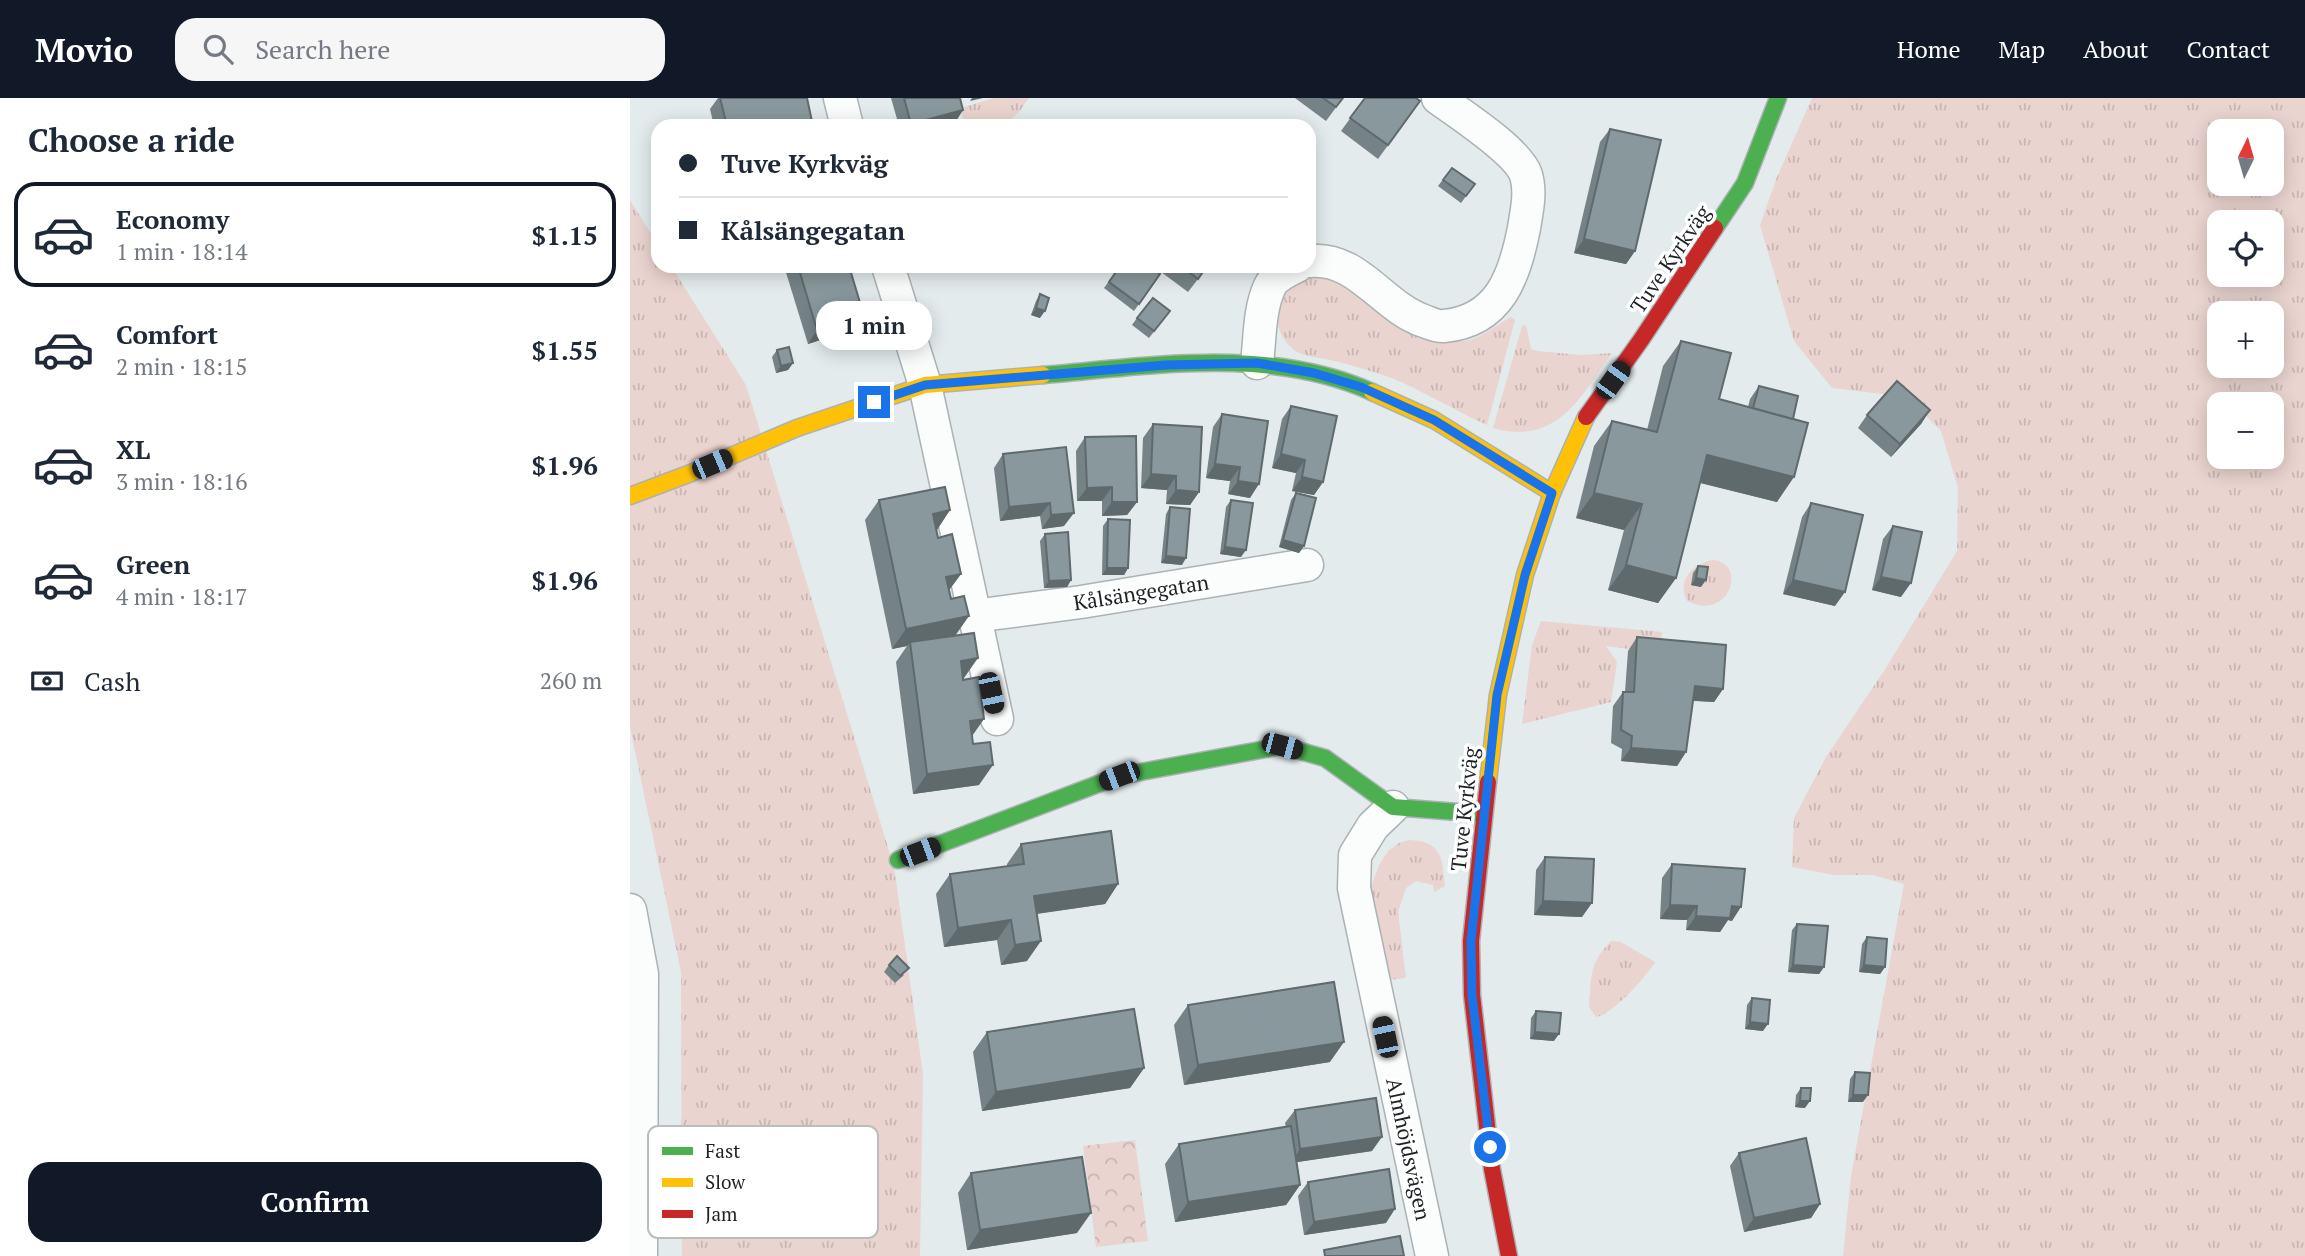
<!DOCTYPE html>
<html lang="en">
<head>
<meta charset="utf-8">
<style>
	:root { --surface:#fff; --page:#f6f6f7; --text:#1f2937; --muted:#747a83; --line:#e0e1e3; --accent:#111827 }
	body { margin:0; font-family:"PT Serif",serif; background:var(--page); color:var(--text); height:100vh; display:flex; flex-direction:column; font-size:26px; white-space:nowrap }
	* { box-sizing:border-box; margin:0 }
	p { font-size:23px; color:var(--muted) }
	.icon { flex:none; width:38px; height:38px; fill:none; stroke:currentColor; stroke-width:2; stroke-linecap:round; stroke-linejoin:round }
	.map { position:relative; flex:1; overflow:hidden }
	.panel { display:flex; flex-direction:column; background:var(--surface); width:630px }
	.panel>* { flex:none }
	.guide { position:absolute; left:21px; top:21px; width:665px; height:154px; border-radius:21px; box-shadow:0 4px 18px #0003; display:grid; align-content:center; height:154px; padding:0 28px; background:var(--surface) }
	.needle { width:46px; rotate:5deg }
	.controls { position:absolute; left:1577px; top:21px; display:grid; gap:14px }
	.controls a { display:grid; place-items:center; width:77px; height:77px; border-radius:14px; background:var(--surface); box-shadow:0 4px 18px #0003; font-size:35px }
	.end { position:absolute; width:32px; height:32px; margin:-16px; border:9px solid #1a73e8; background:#fff; box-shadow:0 0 0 4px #fff }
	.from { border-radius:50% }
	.bubble { position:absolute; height:49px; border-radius:21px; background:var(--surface); box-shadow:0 4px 18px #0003; font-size:23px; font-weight:600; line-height:49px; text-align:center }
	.car { position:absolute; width:21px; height:42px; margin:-21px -10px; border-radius:9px; box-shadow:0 0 5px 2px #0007; background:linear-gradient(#222 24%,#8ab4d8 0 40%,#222 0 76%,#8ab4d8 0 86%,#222 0) }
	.guide b { display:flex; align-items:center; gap:24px; height:66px; font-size:26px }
	.guide b+b { border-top:2px solid var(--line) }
	.guide i { width:18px; height:18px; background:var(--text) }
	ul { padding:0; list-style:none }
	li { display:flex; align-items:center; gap:21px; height:105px; margin:0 14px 10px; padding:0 14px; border:4px solid transparent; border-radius:21px }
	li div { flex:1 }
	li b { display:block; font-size:26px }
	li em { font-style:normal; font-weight:600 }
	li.on { border-color:var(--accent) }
	li>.icon { width:63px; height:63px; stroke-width:1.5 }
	h2 { padding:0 28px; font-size:32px; line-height:84px }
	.pay { display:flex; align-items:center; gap:18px; height:77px; padding:0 28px; font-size:26px }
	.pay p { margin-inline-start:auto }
	.button { display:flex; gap:14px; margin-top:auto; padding:14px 28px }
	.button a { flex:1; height:80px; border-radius:21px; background:var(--accent); color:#fff; font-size:28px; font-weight:600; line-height:80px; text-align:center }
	header { display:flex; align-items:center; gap:42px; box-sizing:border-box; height:98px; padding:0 35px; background:var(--accent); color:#fff }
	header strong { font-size:33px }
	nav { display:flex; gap:38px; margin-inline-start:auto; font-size:24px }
	.search { width:490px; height:63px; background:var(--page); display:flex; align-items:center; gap:18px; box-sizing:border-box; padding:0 24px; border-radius:21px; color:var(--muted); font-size:26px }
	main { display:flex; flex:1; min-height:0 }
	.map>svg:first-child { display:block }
</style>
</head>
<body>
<header>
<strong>Movio</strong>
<div class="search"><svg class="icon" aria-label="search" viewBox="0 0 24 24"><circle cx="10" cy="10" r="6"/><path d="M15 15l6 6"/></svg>Search here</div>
<nav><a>Home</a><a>Map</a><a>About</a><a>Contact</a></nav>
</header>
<main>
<section class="panel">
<h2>Choose a ride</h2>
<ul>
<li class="on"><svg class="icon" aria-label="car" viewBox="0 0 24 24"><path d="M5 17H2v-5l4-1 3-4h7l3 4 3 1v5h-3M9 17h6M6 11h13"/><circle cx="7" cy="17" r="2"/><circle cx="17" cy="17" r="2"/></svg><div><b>Economy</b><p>1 min · 18:14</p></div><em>$1.15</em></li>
<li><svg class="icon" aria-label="car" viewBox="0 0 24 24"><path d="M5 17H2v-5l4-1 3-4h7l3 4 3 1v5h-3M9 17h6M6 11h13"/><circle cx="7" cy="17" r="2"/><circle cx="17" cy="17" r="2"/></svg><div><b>Comfort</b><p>2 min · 18:15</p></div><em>$1.55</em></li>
<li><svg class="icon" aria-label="car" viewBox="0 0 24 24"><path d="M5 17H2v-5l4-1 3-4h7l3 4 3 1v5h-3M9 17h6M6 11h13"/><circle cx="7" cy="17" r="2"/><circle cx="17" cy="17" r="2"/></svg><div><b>XL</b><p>3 min · 18:16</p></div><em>$1.96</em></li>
<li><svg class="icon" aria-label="car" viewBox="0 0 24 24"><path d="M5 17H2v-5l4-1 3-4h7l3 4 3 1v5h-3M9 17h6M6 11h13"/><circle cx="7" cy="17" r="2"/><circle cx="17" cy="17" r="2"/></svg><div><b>Green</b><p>4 min · 18:17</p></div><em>$1.96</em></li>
</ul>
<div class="pay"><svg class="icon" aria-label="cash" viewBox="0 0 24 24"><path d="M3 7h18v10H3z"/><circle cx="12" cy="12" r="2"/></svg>Cash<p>260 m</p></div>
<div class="button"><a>Confirm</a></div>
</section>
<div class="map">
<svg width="1675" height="1158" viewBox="0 0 1675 1158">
	<defs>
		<pattern id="grass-tufts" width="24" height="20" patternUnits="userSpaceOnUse" patternTransform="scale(1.75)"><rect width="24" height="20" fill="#ead4cf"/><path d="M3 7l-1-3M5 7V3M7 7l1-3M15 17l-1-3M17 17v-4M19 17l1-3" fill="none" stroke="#c8b6b2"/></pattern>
		<pattern id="forest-crowns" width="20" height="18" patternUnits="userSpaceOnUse" patternTransform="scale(1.75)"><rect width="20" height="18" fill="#ead4cf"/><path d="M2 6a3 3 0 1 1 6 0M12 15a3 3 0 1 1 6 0" fill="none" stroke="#c8b6b2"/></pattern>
	</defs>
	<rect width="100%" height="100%" fill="#e3ebed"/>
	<!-- grass -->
	<g fill="url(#grass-tufts)" fill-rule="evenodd">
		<path d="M364 0H399L389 14 374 28H328L333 21 331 10Z"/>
		<path d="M1182 0H1675V1158H1213L1221 1078 1274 786 1243 777H1204L1162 769 1164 720 1196 659 1254 573 1327 453 1328 390 1311 333 1277 299 1202 290 1164 243 1130 127 1147 79ZM1589 33H1642V86H1589ZM1589 124H1642V177H1589ZM1589 215H1642V268H1589ZM1589 306H1642V359H1589Z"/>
		<path d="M0 102 28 147V168H41L116 287 264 769 293 976 290 1158H52L51 874 0 629Z"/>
		<path d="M682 177C716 175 745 214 774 231 786 239 801 241 816 242 825 243 834 244 843 241 856 236 868 226 881 219L885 222 857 327C828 314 800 297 771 284 750 275 727 269 705 263 693 260 673 259 664 252 634 227 647 187 682 177Z"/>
		<path d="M896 227 901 251 907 253 951 257 982 255C950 300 927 348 863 330L892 228Z"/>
		<path d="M1084 462C1119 468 1097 524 1057 503 1046 482 1064 464 1084 462Z"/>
		<path d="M911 523 1032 534 1031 546H1009L999 551 976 548 987 564 981 604 892 626 902 547Z"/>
		<path d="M779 742C813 743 812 761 815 788L804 794 803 787 786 783 776 790 768 814 776 880 758 882 741 789 749 767 758 753 769 745Z"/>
		<path d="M981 843 991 844 1025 864C1017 878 981 918 966 919L959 909C962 878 958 867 981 843Z"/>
	</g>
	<!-- forest -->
	<path fill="url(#forest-crowns)" d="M505 1042 518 1143 466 1149 453 1048Z"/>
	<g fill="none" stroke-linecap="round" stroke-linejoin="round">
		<defs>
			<g id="street">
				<path d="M210 0 217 28"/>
				<path d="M679 163C728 158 752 209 794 223 800 225 808 229 814 228 870 223 885 177 894 130 897 112 901 94 896 77 888 53 830 16 808 0"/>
				<path d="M258 168 295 287 367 621"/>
				<path d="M627 265C630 241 629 211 640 188 645 178 657 173 667 168"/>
				<path d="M344 518 451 504 677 467"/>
				<path d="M763 709 743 728 725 757 724 790 802 1158"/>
				<path d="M0 812 12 876 11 1158"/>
			</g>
			<g id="fast">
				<path d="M1085 130 1115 85 1148 0"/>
				<path d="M413 277C521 268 640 248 742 294"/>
				<path d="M268 762 489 678 652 648 695 660 763 709 854 716"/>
			</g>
			<g id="slow">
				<path d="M742 294 804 322 922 395"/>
				<path d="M0 398 61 375 167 330 295 287 413 277"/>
				<path d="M858 684 868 597 895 477 922 395 956 319"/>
			</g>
			<g id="jam">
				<path d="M956 319 1011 242 1085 130"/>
				<path d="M858 684 841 843 842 897 862 1071 879 1158"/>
			</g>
		</defs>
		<!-- street casing -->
		<use href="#street" stroke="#acb2b3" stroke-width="35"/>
		<!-- fast casing -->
		<use href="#fast" stroke="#acb2b3" stroke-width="19"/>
		<!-- slow casing -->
		<use href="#slow" stroke="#acb2b3" stroke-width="19"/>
		<!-- jam casing -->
		<use href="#jam" stroke="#acb2b3" stroke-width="19"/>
		<!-- street -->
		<use href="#street" stroke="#fbfcfc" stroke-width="32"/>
		<!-- fast -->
		<use href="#fast" stroke="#4caf50" stroke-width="16"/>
		<!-- slow -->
		<use href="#slow" stroke="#ffc107" stroke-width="16"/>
		<!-- jam -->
		<use href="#jam" stroke="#c62828" stroke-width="16"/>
	</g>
	<!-- wall -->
	<g fill="#758386">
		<path d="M88 0H177L183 28H84L80 11Z"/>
		<path d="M261 0H330L333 12 324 26 316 28H269Z"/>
		<path d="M665 0H713L696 23Z"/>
		<path d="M735 0 790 3 748 61 711 33Z"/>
		<path d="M980 31 1005 153 996 166 944 155 970 44Z"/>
		<path d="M822 70 845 86 831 105 808 88Z"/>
		<path d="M154 168H219L224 231 178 246Z"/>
		<path d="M490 168 530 176 504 213 474 190Z"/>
		<path d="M523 168H578L558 194Z"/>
		<path d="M410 196V220L401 217 406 203Z"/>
		<path d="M540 213 519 240 502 227 507 220Z"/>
		<path d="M1051 243 1089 301 1118 309 1120 301 1129 288 1163 321 1147 404 1070 385 1046 480 1028 505 978 492 994 432 946 420 964 348 982 323 1017 332 1033 268Z"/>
		<path d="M147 252 163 265 158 272 146 275 142 259Z"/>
		<path d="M661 308 693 384 684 397 662 393 666 375 642 370 652 321Z"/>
		<path d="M1300 312 1291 326 1261 359 1228 330 1237 317Z"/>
		<path d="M592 316 620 400 598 396 600 383 576 380 583 329Z"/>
		<path d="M523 326 569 394 560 407 536 406 537 392 511 390 513 340Z"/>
		<path d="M455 339 507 404 497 417 472 418V403H447L446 353Z"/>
		<path d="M436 349 434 428 412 431 410 418 370 423 364 370 373 356Z"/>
		<path d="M666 395 674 448 669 455 649 449 661 402Z"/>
		<path d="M249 402 320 412 306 432 308 440 331 476 319 492 325 538 317 539 334 580 349 687 283 696 266 564 277 548 262 551 235 422Z"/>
		<path d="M601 402 611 459 590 456 596 409Z"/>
		<path d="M1181 405 1205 508 1153 496 1172 419Z"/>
		<path d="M540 409 552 467 531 465 536 416Z"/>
		<path d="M478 421 498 470 494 477H472L473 428Z"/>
		<path d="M1263 428 1271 499 1242 492 1253 441Z"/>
		<path d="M415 436 441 482 437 489 414 490 410 443Z"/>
		<path d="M1068 468 1071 489 1061 487 1063 475Z"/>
		<path d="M1007 539 1093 591 1084 604 1063 603 1056 654 1047 668 991 663 992 651 981 645 983 608 993 594H995L998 553Z"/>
		<path d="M391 746 488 786 475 806 407 816 397 863 371 867 367 842 314 849 306 796 320 776 377 768V766Z"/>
		<path d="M915 759 952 819 904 817 906 772Z"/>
		<path d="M1042 766 1102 823 1098 822 1090 834 1056 832 1057 822 1030 821 1032 780Z"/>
		<path d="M1167 826 1194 869 1189 876 1158 874 1162 832Z"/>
		<path d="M1237 839 1255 869 1250 876 1229 874 1232 846Z"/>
		<path d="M259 867 274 877 265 885 254 874Z"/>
		<path d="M1122 900 1133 933 1115 931 1117 907Z"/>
		<path d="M558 907 700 964 554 987 544 927Z"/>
		<path d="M906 913 924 943 900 941 901 920Z"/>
		<path d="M357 934 514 970 500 990 352 1013 343 954Z"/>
		<path d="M1225 974 1233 1004H1218L1220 981Z"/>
		<path d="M1171 990 1175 1010 1165 1009 1166 997Z"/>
		<path d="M665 1012 742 1053 667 1064 670 1087 656 1107 545 1124 535 1066 549 1046 656 1029 655 1025Z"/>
		<path d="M1109 1055 1190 1106 1181 1120 1114 1134 1100 1068Z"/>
		<path d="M341 1075 447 1135 337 1152 328 1095Z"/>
		<path d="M678 1084 756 1125 674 1137 668 1098Z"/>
	</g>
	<!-- shaded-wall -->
	<g fill="#5f6a6d">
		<path d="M342 0H353L340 3Z"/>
		<path d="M333 12 324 26 316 28H280L281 26Z"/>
		<path d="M954 141 1005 153 996 166 944 155Z"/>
		<path d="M406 210 415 213 410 220 401 217Z"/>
		<path d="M234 218 224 231 178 246 187 232Z"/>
		<path d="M163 265 158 272 146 275 151 268Z"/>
		<path d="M1300 312 1291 326 1261 359 1270 346Z"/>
		<path d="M651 356 675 362 666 375 642 370Z"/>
		<path d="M1077 357 1164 379 1147 404 1059 382Z"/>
		<path d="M585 366 610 369 600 383 576 380Z"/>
		<path d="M521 376 546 378 537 392 511 390Z"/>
		<path d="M672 379 693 384 684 397 662 393Z"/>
		<path d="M608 383 629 386 620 400 598 396Z"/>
		<path d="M482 389 472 403H447L457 390Z"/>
		<path d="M546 392 569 394 560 407 536 406Z"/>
		<path d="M964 395 1012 406 994 432 946 420Z"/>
		<path d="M482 404H507L497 417 472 418Z"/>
		<path d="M420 405 410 418 370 423 379 409Z"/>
		<path d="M320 412 307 432 289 436 303 416Z"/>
		<path d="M444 415 434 428 412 431 421 417Z"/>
		<path d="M653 442 674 448 669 455 649 449Z"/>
		<path d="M595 449 616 452 611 459 590 456Z"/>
		<path d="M536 458 556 460 552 467 531 465Z"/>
		<path d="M996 467 1046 480 1028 505 978 492Z"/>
		<path d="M477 470H498L494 477H472Z"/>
		<path d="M331 476 317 495 316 479Z"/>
		<path d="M1251 479 1281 485 1271 499 1242 492Z"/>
		<path d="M1066 480 1076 482 1071 489 1061 487Z"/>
		<path d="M441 482 437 489 414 490 419 483Z"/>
		<path d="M1163 482 1215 494 1205 508 1153 496Z"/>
		<path d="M339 518 325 538 280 547V544L277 548 262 551 276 531Z"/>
		<path d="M348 560 334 580 317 582 331 563Z"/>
		<path d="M1065 588 1093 591 1084 604 1055 602Z"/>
		<path d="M354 621 340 641V623Z"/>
		<path d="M1001 650 1056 654 1047 668 991 663Z"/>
		<path d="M363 667 349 687 283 696 297 676Z"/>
		<path d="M488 786 475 806 390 818 404 798Z"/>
		<path d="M913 803 962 805 952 819 904 817Z"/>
		<path d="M1040 807 1067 808 1057 822 1030 821Z"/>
		<path d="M1102 808 1111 809 1102 823 1098 822 1090 834 1056 832 1066 818Z"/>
		<path d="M381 822 367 842 314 849 328 830Z"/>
		<path d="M411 843 397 863 371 867 385 847Z"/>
		<path d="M1163 867 1194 869 1189 876 1158 874Z"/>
		<path d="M1234 867 1255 869 1250 876 1229 874Z"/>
		<path d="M1120 924 1138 926 1133 933 1115 931Z"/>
		<path d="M905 934 929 936 924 943 900 941Z"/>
		<path d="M714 944 700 964 554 987 568 967Z"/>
		<path d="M514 970 500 990 352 1013 366 994Z"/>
		<path d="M1223 997H1238L1233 1004H1218Z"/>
		<path d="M1170 1003H1180L1175 1010 1165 1009Z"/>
		<path d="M752 1039 742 1053 661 1065 670 1051Z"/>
		<path d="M670 1087 656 1107 545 1124 558 1104Z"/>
		<path d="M1190 1106 1181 1120 1114 1134 1124 1120Z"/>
		<path d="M765 1111 756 1125 674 1137 684 1124Z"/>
		<path d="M461 1115 447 1135 337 1152 350 1132Z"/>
	</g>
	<!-- building -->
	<g fill="#88989c" stroke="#5f6a6d" stroke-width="2">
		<path d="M90 0H177L183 28H97Z"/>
		<path d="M274 0H330L333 12 281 26Z"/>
		<path d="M693 0H713L706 9Z"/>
		<path d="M735 0H786L790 3 758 47 720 20Z"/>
		<path d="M980 31 1031 42 1005 153 954 141Z"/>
		<path d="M822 70 845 86 836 98 813 82Z"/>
		<path d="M168 168H219L234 218 187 232Z"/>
		<path d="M490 168H519L530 176 509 206 479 184Z"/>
		<path d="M551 168H577L568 181Z"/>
		<path d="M410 196 419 200 415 213 406 210Z"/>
		<path d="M523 200 540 213 524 233 507 220Z"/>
		<path d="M1051 243 1101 255 1089 301 1178 325 1164 379 1077 357 1046 480 996 467 1012 406 964 395 982 323 1027 334Z"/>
		<path d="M159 249 163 265 151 268 147 252Z"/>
		<path d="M1267 283 1300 312 1270 346 1237 317Z"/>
		<path d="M1129 288 1168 298 1163 321 1123 310Z"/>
		<path d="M661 308 707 318 693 384 672 379 675 362 651 356Z"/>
		<path d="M592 316 638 323 629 386 608 383 610 369 585 366Z"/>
		<path d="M523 326 572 329 569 394 546 392V378L521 376Z"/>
		<path d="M506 338 507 404H482V389L457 390 455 339Z"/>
		<path d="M436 349 444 415 421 417 420 405 379 409 373 356Z"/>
		<path d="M315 389 320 412 303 416 308 440 322 436 331 476 316 479 321 501 334 498 339 518 276 531 249 402Z"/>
		<path d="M666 395 686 400 674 448 653 442Z"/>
		<path d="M601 402 623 405 616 452 595 449Z"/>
		<path d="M1181 405 1233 417 1215 494 1163 482Z"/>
		<path d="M540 409 560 411 556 460 536 458Z"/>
		<path d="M478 421 500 422 498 470H477Z"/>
		<path d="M1263 428 1292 434 1281 485 1251 479Z"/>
		<path d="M438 434 441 482 419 483 415 436Z"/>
		<path d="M1068 468 1078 469 1076 482 1066 480Z"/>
		<path d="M344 535 348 560 331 563 333 582 349 579 354 621 340 623 343 646 360 644 363 667 297 676 280 544Z"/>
		<path d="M1007 539 1096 547 1093 591 1065 588 1056 654 1001 650 1002 638 991 632 993 594H1004Z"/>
		<path d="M481 733 488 786 404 798 411 843 385 847 381 822 328 830 320 776 394 766 391 746Z"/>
		<path d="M915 759 964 761 962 805 913 803Z"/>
		<path d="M1042 766 1115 771 1111 809 1102 808 1100 820 1066 818 1067 808 1040 807Z"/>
		<path d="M1167 826 1198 828 1194 869 1163 867Z"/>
		<path d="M1237 839 1257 841 1255 869 1234 867Z"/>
		<path d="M267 858 279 870 270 878 259 867Z"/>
		<path d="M704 884 714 944 568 967 558 907Z"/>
		<path d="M1122 900 1140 902 1138 926 1120 924Z"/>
		<path d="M504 911 514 970 366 994 357 934Z"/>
		<path d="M906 913 931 915 929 936 905 934Z"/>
		<path d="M1225 974 1240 975 1238 997H1223Z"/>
		<path d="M1171 990H1181L1180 1003H1170Z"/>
		<path d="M746 1000 752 1039 670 1051 665 1012Z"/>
		<path d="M661 1028 670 1087 558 1104 549 1046Z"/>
		<path d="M1176 1040 1190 1106 1124 1120 1109 1055Z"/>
		<path d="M452 1059 461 1115 350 1132 341 1075Z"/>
		<path d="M759 1071 765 1111 684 1124 678 1084Z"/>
		<path d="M770 1138 774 1158H695L694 1152Z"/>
	</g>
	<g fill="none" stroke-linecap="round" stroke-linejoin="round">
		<!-- route -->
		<path stroke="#1a73e8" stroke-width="9" d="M244 304 295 287 536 267 627 265 684 275 731 289 804 322 922 395 895 477 867 597 841 843 842 897 860 1049"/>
	</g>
	<g text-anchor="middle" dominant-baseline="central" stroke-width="7" stroke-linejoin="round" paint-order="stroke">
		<!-- street labels -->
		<g font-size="21" fill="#1d2224" stroke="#fff">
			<text transform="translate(1040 161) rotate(-56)">Tuve Kyrkväg</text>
			<text transform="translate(511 494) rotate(-9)">Kålsängegatan</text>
			<text transform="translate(834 711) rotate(-84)">Tuve Kyrkväg</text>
			<text transform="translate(779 1051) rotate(78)">Almhöjdsvägen</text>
		</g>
	</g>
	<!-- legend -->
	<rect x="18" y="1028" width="230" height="112" rx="10" fill="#fff" stroke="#bbbdbd" stroke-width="2"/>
	<rect x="32" y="1049" width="31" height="8" fill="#4caf50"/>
	<rect x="32" y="1080" width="31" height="9" fill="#ffc107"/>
	<rect x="32" y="1112" width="31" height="8" fill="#c62828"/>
	<g font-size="19" fill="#1d2224">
		<text x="75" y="1060">Fast</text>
		<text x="75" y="1091">Slow</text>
		<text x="75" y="1123">Jam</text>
	</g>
</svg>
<div class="controls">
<a><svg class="needle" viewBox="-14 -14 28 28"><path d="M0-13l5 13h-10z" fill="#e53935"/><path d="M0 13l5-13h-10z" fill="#747a83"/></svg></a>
<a><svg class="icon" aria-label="locate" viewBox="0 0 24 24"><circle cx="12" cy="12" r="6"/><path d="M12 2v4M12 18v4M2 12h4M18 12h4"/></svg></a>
<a>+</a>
<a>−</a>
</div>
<i class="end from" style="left:860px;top:1049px"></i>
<i class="end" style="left:244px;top:304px"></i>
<div class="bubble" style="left:186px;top:203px;width:116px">1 min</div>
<i class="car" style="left:983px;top:282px;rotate:36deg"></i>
<i class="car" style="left:82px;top:366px;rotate:67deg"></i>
<i class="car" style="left:361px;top:595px;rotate:168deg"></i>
<i class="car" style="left:652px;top:648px;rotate:105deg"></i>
<i class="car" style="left:489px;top:678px;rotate:249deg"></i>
<i class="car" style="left:290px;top:754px;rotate:69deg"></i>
<i class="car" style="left:755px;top:939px;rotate:348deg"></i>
<div class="guide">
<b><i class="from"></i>Tuve Kyrkväg</b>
<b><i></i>Kålsängegatan</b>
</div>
</div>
</main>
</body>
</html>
